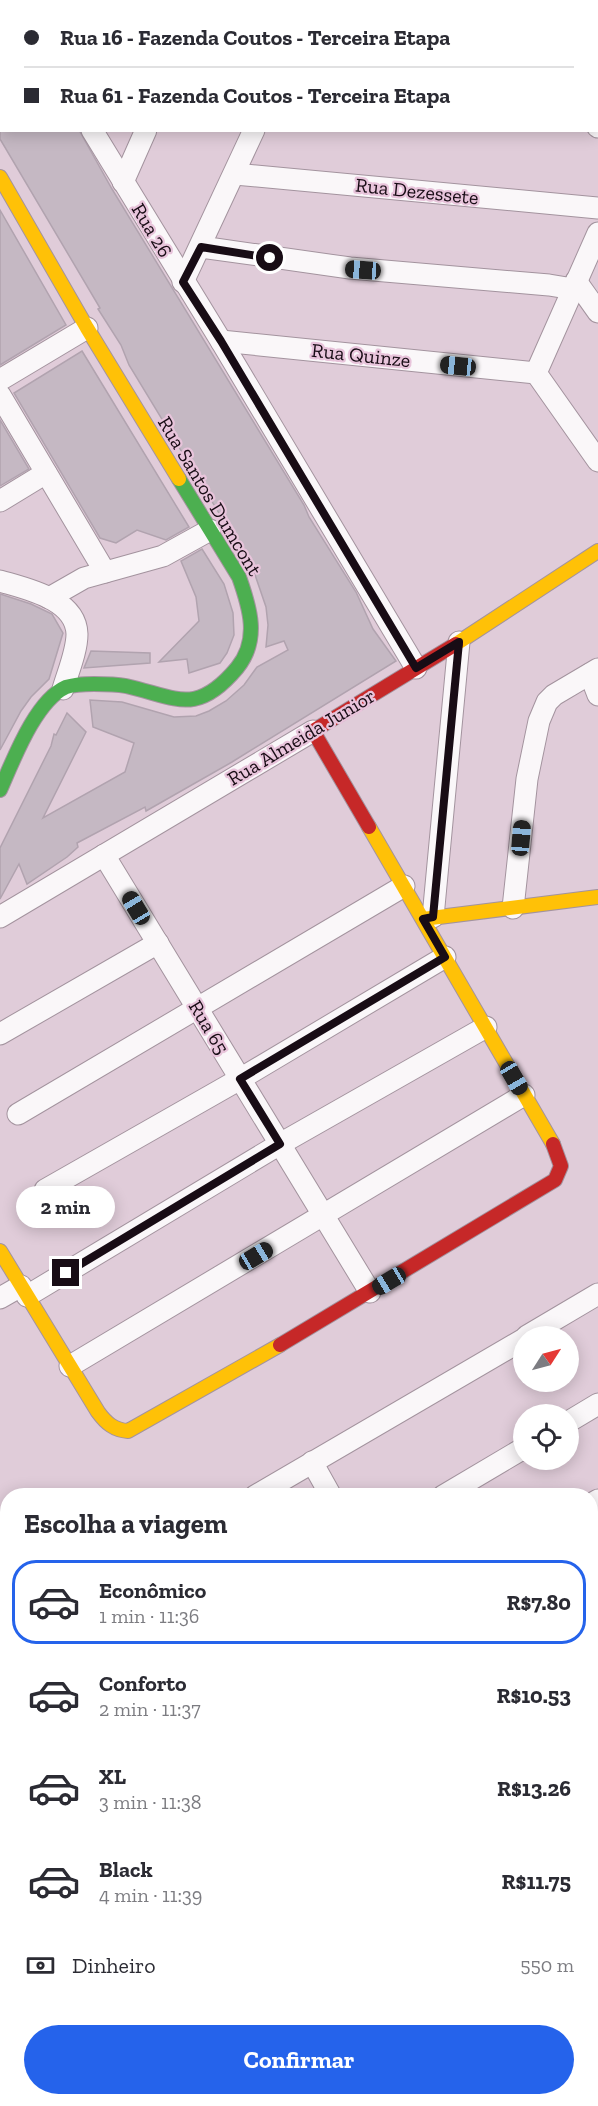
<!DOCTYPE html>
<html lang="pt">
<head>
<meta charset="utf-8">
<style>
	:root { --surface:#fff; --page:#f7f7f7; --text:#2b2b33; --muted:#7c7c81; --line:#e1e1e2; --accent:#2563eb }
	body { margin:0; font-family:"Zilla Slab",serif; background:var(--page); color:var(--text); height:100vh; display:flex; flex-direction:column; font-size:22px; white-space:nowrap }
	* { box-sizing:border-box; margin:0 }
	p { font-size:20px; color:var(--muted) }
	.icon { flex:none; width:33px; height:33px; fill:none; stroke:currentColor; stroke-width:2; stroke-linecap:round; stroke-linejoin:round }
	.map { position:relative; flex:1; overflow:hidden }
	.drawer { position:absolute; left:0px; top:1488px; width:598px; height:618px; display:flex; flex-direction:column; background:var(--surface); border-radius:24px 24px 0 0; box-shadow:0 3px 15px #0003 }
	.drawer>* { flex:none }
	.hud { position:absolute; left:0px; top:0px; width:598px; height:132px; box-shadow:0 3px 15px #0003; display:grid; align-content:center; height:132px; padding:0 24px; background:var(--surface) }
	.needle { width:39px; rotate:54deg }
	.controls { position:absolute; left:513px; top:1326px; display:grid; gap:12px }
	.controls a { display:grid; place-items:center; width:66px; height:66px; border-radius:50%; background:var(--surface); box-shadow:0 3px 15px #0003; font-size:30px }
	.end { position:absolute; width:27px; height:27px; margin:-14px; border:8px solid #180c15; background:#fff; box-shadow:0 0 0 3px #fff }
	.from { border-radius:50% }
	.bubble { position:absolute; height:42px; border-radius:21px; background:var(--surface); box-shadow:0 3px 15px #0003; font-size:20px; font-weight:800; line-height:42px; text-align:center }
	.car { position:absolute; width:18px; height:36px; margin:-18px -9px; border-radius:8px; box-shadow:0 0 4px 2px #0007; background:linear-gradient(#222 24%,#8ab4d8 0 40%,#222 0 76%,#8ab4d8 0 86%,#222 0) }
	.hud b { display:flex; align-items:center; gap:21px; height:57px; font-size:22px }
	.hud b+b { border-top:2px solid var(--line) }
	.hud i { width:15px; height:15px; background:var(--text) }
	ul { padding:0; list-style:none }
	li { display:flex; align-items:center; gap:18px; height:84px; margin:0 12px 9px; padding:0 12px; border:3px solid transparent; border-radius:24px }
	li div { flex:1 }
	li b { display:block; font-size:22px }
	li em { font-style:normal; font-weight:800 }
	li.on { border-color:var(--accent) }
	li>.icon { width:54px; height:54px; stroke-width:1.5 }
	h2 { padding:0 24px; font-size:27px; line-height:72px }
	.pay { display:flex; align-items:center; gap:15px; height:66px; padding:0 24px; font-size:22px }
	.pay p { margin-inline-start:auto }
	.cta { display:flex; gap:12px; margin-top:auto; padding:12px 24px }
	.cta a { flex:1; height:69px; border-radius:36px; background:var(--accent); color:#fff; font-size:24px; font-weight:800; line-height:69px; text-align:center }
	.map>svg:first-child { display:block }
</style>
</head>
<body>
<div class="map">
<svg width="598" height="2106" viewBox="0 0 598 2106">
	<rect width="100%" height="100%" fill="#e0ccd9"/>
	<!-- green -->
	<path fill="#d2b1af" d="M187 2099H329L330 2106H182Z"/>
	<!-- building -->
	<g fill="#c5b8c3" stroke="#b1a3af" stroke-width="1.5">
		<path d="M0 130H79L112 189 304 505 309 517 356 592 373 629 396 661 232 762 146 811 145 807 77 843 78 847 67 857 27 884 19 864 0 899V848L51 746 54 734 56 735 67 713 86 732 43 818 125 772 134 743 93 727 90 700 122 702 174 717 196 716 209 711 226 701 244 685 257 667 288 650 284 641 266 647 268 625 266 607 253 569 129 365 121 345 98 309 100 308 0 139Z"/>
		<path d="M0 210 66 325 0 365Z"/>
		<path d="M82 351 189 527 166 540 137 530 116 543 100 538 14 393Z"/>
		<path d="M0 420 29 469 0 486Z"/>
		<path d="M202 549 224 584 233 613 234 635 227 653 220 663 189 673 187 659 159 662 199 621 196 597 181 561Z"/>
		<path d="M0 594 31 604 52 614 63 633 49 679 31 697 21 711 0 750Z"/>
		<path d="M91 651 150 653V663L84 668Z"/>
	</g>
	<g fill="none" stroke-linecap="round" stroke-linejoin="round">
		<defs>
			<g id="street">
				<path d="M15 0 16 2"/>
				<path d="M105 2 106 0"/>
				<path d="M204 2 205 0"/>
				<path d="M311 2 312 0"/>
				<path d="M597 14H598"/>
				<path d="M597 126 598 127"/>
				<path d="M92 130 221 341 416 668"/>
				<path d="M235 174 598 208"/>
				<path d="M123 182 146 130"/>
				<path d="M201 247 350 268 549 285 573 289"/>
				<path d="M576 281 598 312"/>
				<path d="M183 282 254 130"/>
				<path d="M221 341 536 373"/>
				<path d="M536 373 598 233"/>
				<path d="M536 373 598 461"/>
				<path d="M0 380 87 328"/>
				<path d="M0 395 105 572"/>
				<path d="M0 501 46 473"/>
				<path d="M0 581C27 589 76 599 77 634 77 651 68 672 63 689"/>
				<path d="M49 598 84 578 163 556 210 530"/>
				<path d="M590 674 598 695"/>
				<path d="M104 855 370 1292"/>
				<path d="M513 908 527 779 539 721 547 702 554 695 598 669"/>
				<path d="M0 917 313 731"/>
				<path d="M433 917 459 642"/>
				<path d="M0 1034 158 943"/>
				<path d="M18 1114 404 886"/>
				<path d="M45 1190 240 1079 445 957"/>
				<path d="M27 1296 280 1144 486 1027"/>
				<path d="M0 1298 21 1286"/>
				<path d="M527 1336 598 1294"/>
				<path d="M70 1366 524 1095"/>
				<path d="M568 1422 598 1404"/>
				<path d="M312 1462 331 1496"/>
				<path d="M255 1496 524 1339"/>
				<path d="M443 1496 524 1448"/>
				<path d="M591 1504 598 1500"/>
				<path d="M591 1598 598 1594"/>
				<path d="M0 1607 8 1616"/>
				<path d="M0 1796 8 1805"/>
				<path d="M0 1859 8 1853"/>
				<path d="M0 1976 8 1970"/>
				<path d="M367 2098 369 2106"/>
				<path d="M445 2098 447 2106"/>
				<path d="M492 2098 494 2106"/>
				<path d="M584 2106 598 2100"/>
			</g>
			<path id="fast" d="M0 790C13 761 35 701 66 687 75 684 85 684 94 684 104 684 115 684 126 686 176 697 196 717 237 668 260 640 250 608 239 577L179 479"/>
			<g id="slow">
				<path d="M0 177 87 328 179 479"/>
				<path d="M456 644 598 551"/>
				<path d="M369 827 553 1144"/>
				<path d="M423 919 598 897"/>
				<path d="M0 1251 98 1412C106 1423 114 1430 128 1431L280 1345"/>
			</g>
			<g id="jam">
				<path d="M369 827 313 731 456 644"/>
				<path d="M280 1345 555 1180 561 1166 553 1144"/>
			</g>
		</defs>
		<!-- street casing -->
		<use href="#street" stroke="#a3939e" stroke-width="23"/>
		<!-- fast casing -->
		<use href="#fast" stroke="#a3939e" stroke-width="16"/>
		<!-- slow casing -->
		<use href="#slow" stroke="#a3939e" stroke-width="16"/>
		<!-- jam casing -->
		<use href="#jam" stroke="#a3939e" stroke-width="16"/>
		<!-- street -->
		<use href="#street" stroke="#faf7f9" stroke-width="21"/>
		<!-- fast -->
		<use href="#fast" stroke="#4caf50" stroke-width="14"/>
		<!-- slow -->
		<use href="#slow" stroke="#ffc107" stroke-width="14"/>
		<!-- jam -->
		<use href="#jam" stroke="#c62828" stroke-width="14"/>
	</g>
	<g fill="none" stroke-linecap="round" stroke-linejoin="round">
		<!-- route -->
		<path stroke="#180c15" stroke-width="8" d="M66 1273 280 1144 240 1079 445 957 423 919 433 917 459 642 416 668 221 341 183 282 201 247 270 258"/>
	</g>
	<g text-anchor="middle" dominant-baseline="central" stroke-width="4.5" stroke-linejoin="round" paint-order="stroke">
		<!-- street labels -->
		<g font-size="20" fill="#180c15" stroke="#e8c4db">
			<text transform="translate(417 191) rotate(6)">Rua Dezessete</text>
			<text transform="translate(152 230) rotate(59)">Rua 26</text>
			<text transform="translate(361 355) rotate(6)">Rua Quinze</text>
			<text transform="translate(210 496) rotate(59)">Rua Santos Dumcont</text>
			<text transform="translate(301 737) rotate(-31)">Rua Almeida Junior</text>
			<text transform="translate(209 1027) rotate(59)">Rua 65</text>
		</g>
	</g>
</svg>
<div class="controls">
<a><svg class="needle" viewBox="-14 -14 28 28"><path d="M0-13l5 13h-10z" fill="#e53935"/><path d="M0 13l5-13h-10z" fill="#7c7c81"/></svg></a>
<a><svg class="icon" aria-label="locate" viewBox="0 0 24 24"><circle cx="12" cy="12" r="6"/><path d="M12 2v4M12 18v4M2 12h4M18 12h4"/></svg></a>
</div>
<i class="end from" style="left:270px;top:258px"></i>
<i class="end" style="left:66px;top:1273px"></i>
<div class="bubble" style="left:16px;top:1186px;width:99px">2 min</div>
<i class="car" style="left:363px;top:270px;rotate:274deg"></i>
<i class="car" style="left:458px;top:366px;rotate:276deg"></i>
<i class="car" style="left:521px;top:838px;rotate:5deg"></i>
<i class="car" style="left:136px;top:908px;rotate:329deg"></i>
<i class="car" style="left:514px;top:1078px;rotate:150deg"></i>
<i class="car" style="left:256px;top:1256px;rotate:59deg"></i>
<i class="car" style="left:389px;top:1281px;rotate:239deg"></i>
<div class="hud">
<b><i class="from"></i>Rua 16 - Fazenda Coutos - Terceira Etapa</b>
<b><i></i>Rua 61 - Fazenda Coutos - Terceira Etapa</b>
</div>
<section class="drawer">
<h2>Escolha a viagem</h2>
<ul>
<li class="on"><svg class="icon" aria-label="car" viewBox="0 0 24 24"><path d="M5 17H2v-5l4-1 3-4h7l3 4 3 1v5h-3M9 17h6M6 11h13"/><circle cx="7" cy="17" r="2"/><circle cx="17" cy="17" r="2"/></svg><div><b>Econômico</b><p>1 min · 11:36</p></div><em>R$7.80</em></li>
<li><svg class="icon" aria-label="car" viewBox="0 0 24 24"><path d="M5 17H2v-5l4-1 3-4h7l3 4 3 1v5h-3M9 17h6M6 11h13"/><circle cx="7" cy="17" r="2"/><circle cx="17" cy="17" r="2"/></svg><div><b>Conforto</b><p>2 min · 11:37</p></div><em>R$10.53</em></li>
<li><svg class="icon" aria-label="car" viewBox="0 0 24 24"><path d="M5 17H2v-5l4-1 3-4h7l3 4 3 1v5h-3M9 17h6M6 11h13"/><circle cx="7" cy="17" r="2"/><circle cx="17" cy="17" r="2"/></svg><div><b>XL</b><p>3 min · 11:38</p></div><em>R$13.26</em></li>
<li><svg class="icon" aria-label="car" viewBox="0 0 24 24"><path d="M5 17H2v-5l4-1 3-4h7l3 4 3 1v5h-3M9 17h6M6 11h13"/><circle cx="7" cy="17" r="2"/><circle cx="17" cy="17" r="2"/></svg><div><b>Black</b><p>4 min · 11:39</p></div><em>R$11.75</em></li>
</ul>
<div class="pay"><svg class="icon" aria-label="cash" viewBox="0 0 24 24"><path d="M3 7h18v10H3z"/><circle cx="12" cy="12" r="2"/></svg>Dinheiro<p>550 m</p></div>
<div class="cta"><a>Confirmar</a></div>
</section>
</div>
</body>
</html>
